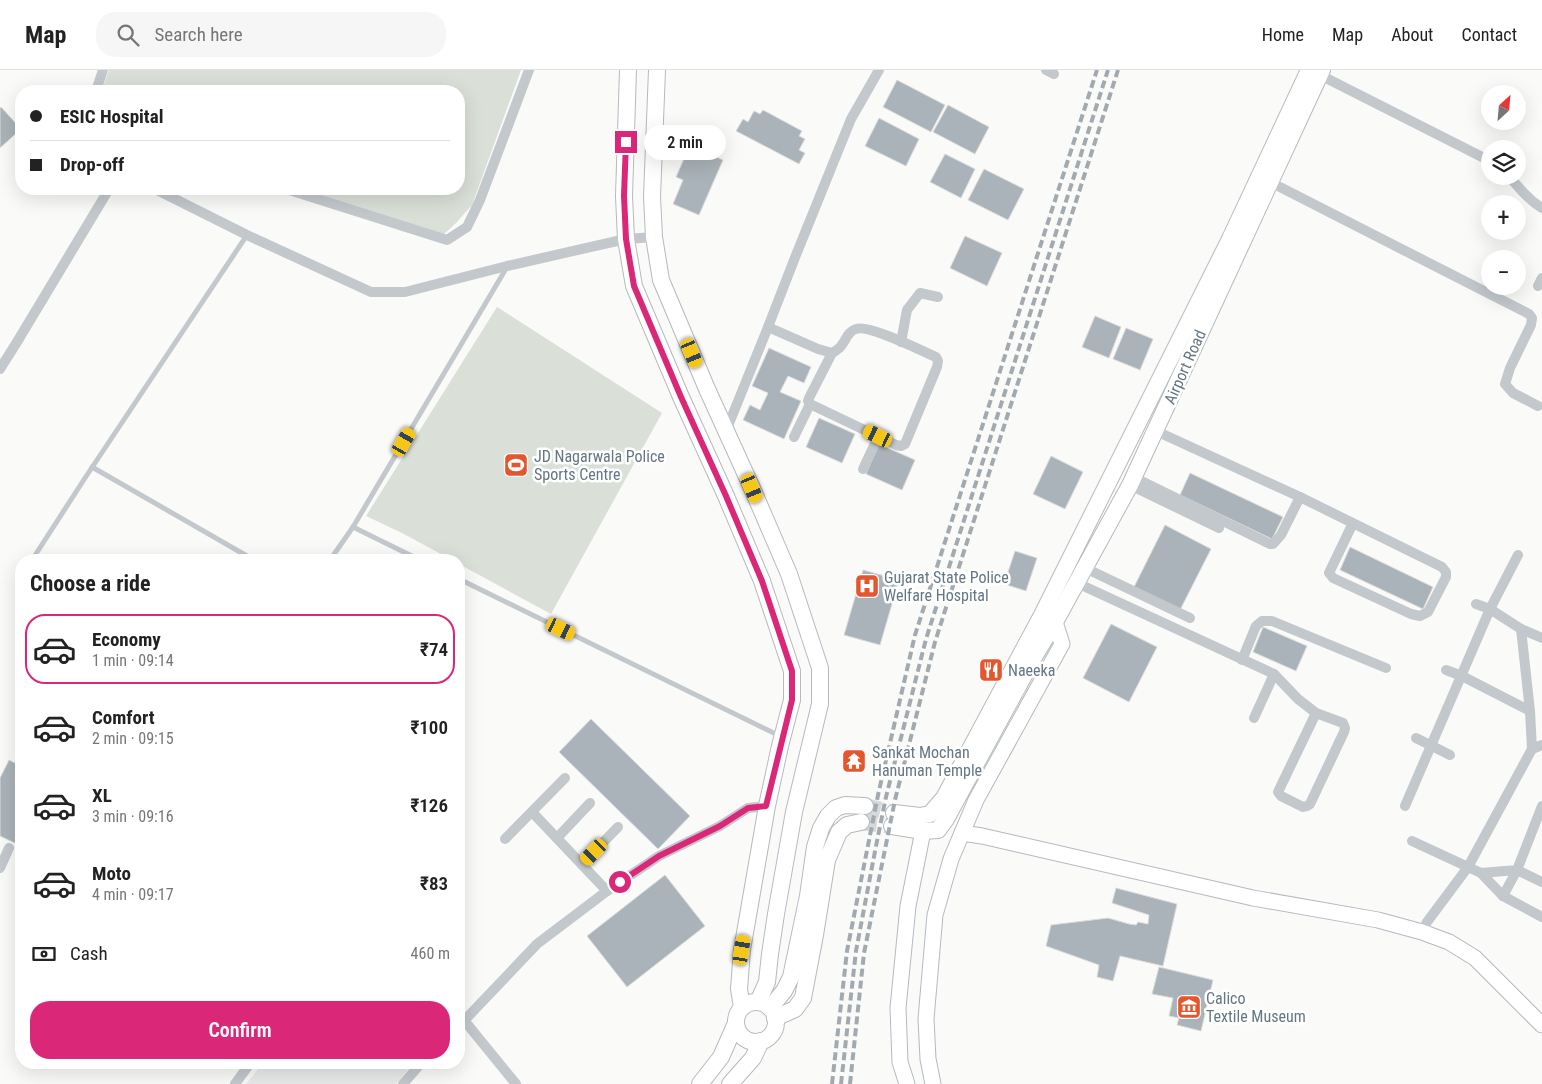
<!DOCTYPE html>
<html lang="en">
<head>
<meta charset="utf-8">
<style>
	:root { --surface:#fff; --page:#f6f6f6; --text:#222; --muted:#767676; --line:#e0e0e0; --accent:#db2777 }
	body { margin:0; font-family:"Roboto Condensed",sans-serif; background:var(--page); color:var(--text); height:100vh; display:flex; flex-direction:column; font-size:19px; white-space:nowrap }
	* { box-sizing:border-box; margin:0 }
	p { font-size:16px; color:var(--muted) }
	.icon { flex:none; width:28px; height:28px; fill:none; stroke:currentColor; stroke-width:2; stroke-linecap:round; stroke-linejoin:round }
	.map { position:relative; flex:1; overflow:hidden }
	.drawer { position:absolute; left:15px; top:484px; width:450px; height:515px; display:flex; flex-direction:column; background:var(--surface); border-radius:20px; box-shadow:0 5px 20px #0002 }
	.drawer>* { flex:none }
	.hud { position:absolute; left:15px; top:15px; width:450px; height:110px; border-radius:20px; box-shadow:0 5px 20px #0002; display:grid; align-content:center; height:110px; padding:0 15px; background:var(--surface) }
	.needle { width:32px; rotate:26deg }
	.tools { position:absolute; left:1481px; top:15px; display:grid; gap:10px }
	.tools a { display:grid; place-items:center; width:45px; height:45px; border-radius:50%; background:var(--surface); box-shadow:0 5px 20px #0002; font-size:25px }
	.end { position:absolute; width:22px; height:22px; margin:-11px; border:6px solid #db2777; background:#fff; box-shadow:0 0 0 2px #fff }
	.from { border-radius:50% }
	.bubble { position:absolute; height:35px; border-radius:18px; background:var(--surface); box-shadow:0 5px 20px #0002; font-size:16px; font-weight:600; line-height:35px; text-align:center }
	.car { position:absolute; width:15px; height:30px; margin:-15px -8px; border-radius:6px; box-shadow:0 0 4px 1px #0007; background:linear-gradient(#f5c518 24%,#345 0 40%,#f5c518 0 76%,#345 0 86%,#f5c518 0) }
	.hud b { display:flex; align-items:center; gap:18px; height:48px; font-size:19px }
	.hud b+b { border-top:1px solid var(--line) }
	.hud i { width:12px; height:12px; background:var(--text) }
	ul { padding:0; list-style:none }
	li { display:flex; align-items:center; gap:15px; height:70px; margin:0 10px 8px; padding:0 5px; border:2px solid transparent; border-radius:20px }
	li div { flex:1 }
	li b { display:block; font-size:19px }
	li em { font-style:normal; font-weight:600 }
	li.on { border-color:var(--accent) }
	li>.icon { width:45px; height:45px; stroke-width:1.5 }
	h2 { padding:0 15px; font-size:22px; line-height:60px }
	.pay { display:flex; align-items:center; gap:12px; height:55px; padding:0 15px; font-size:19px }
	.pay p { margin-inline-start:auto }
	.action { display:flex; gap:10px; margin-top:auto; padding:10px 15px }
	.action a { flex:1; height:58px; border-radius:20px; background:var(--accent); color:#fff; font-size:20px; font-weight:600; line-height:58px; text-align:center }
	header { display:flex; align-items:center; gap:30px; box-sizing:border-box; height:70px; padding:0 25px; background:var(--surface); border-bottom:1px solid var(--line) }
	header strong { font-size:24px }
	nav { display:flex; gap:28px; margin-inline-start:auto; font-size:18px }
	.search { width:350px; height:45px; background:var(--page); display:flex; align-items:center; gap:12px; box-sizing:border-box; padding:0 18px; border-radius:20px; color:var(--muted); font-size:19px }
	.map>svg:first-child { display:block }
</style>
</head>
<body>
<header>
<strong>Map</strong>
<div class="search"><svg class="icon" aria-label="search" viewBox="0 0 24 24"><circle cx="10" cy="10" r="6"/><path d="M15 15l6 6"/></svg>Search here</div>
<nav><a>Home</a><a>Map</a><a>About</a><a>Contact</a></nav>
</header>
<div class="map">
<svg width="1542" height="1014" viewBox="0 0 1542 1014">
	<rect width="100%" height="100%" fill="#fafaf8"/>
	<!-- built -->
	<path fill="#e8e9e9" d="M263 993V992L413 993 396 1014H246Z"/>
	<!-- green -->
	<g fill="#dadfd7">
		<path d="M109 0H521L472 135 456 153 442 166 298 119H459V21H103V17Z"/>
		<path d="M497 237 662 343 551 544 459 494V490H452L402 463 366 446Z"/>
	</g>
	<!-- building -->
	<g fill="#aab3b9" stroke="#dcdcda">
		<path d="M897 10 945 35 931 62 883 37Z"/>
		<path d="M948 35 989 57 975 84 933 62Z"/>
		<path d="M1 37 21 59 0 78V38Z"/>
		<path d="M763 40 802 61 799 66 805 69 799 80 805 83 799 94 736 61 743 49 748 52 754 41 760 44Z"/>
		<path d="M879 48 919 69 906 96 865 76Z"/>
		<path d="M690 75 723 90 699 145 673 134 683 110 676 107Z"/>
		<path d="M945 84 975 99 961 128 930 112Z"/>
		<path d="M984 99 1024 119 1008 150 968 130Z"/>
		<path d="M965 166 1002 183 987 216 950 198Z"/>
		<path d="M1095 246 1121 257 1109 288 1082 277Z"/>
		<path d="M1126 258 1153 269 1140 300 1113 289Z"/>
		<path d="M769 278 811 297 804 313 788 306 780 322 801 331 784 369 743 350 750 335 760 340 768 323 752 316Z"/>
		<path d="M819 348 855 364 842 393 806 377Z"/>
		<path d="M879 374 915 390 902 420 866 404Z"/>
		<path d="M1051 386 1083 402 1065 439 1033 424Z"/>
		<path d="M1190 403 1283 447 1272 469 1180 425Z"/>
		<path d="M1165 455 1211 479 1180 540 1134 517Z"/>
		<path d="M1350 477 1433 517 1423 539 1340 500Z"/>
		<path d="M1015 481 1037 488 1026 521 1004 514Z"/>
		<path d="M863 500 899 510 880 575 844 565Z"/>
		<path d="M1111 554 1157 577 1129 632 1083 608Z"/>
		<path d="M1263 557 1307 576 1296 601 1253 582Z"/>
		<path d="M591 649 690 746 658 779 559 682Z"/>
		<path d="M843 686H865V695H846Z"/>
		<path d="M9 690 21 696V776L0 766V708Z"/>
		<path d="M665 805 705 856 627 917 587 866Z"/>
		<path d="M1116 818 1177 834 1163 896 1120 886 1113 911 1097 907 1099 895 1046 876 1051 855 1108 848 1129 854 1136 855 1138 852 1148 854 1149 845 1112 833Z"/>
		<path d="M1159 897 1213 910 1201 961 1177 955 1179 948 1169 946 1173 928 1152 924Z"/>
	</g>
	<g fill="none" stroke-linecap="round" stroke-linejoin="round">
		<!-- primary-tunnel -->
		<g stroke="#d5d9db" stroke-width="16" stroke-dasharray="16 8" stroke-linecap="butt">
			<path d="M865 736 894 743"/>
			<path d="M861 752 892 756"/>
		</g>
		<defs>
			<g id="secondary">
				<path d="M962 763 982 766 1253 828 1378 850 1422 862 1449 872 1475 888 1542 955"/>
				<path d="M907 1014 900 992 898 938 908 836 923 761"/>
				<path d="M933 1014 928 989 926 949 935 845 951 789 976 730 1062 574 1055 552 1047 549"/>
			</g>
			<g id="primary">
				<path d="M628 0 624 126 626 169 634 216 681 327 726 426 762 511 792 601V630L780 676 767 736 742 880 739 919 742 937"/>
				<path d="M657 0 652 127 654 167 661 210 707 319 752 418 789 504 820 598V634L794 742 776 844 770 884 767 912 758 932"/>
				<path d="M894 743 920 746 930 744 944 728 1042 545 1230 169 1309 0"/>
				<path d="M892 756 923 761 938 760 946 749 1034 587 1055 552 1130 415 1322 0"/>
				<circle cx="756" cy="952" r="20"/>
				<path d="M770 938 784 921 791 907 808 826 815 777 821 758 828 746 836 738 845 735 865 736"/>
				<path d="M775 948 795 939 803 928 815 865 827 790 839 762 847 755 861 752"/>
				<path d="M700 1014 721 987 736 953"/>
				<path d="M730 1014 753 988 761 971"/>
			</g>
		</defs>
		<!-- secondary casing -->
		<use href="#secondary" stroke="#b3babf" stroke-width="17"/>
		<!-- primary casing -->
		<use href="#primary" stroke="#b5babe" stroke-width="18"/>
		<!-- lane -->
		<g stroke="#c3c8cc" stroke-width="5">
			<path d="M92 397 254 490"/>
			<path d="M32 490 85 408 247 165"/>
			<path d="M330 490 353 457"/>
			<path d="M420 490 353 457 507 197"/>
			<path d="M459 509 780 666"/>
		</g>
		<!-- street -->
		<g stroke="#c3c8cc" stroke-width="10">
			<path d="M1046 0 1054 4"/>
			<path d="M1320 5 1490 91"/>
			<path d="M96 21 103 0"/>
			<path d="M1509 106C1519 118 1529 130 1542 138"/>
			<path d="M1270 112 1529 244 1532 248 1531 255 1510 298 1505 314 1513 323 1538 336"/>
			<path d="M155 119 247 165 371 222H405L507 196 626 169 654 167"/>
			<path d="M286 119 447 170 467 157 480 130 529 0"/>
			<path d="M1538 216 1542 208"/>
			<path d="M768 257 818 279 832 283 809 328 808 331 810 334 794 367"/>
			<path d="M901 272 907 240 920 223 938 227"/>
			<path d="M0 299 17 272 109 119"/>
			<path d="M810 334 896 375 901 376 905 374 937 297 938 291 936 287C922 281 868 254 856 259 848 261 846 270 841 276 839 279 835 281 832 283"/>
			<path d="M726 361 768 257 796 185 851 49 879 0"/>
			<path d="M1156 361 1300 427 1442 497 1446 502V507L1428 542 1420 546 1411 544 1333 508 1329 503 1353 453"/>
			<path d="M863 399 878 367"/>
			<path d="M1133 407 1270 474H1273L1281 465 1300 427"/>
			<path d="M1130 415 1219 458"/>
			<path d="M1085 498 1190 548"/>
			<path d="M1077 513 1274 604 1298 629 1316 643 1343 653 1345 658 1344 662 1310 734 1307 736 1303 737 1281 726 1278 722 1316 643"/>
			<path d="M1476 534 1490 539 1521 559 1542 568"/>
			<path d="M1242 590 1256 556 1262 551H1272L1386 598"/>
			<path d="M1446 600 1462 606 1530 641"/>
			<path d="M1254 648 1274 604"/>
			<path d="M1416 668 1450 685"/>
			<path d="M1532 679 1542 675"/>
			<path d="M1405 736 1490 539 1518 485"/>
			<path d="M532 742 607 821"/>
			<path d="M557 768 590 733"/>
			<path d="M505 769 565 708"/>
			<path d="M1412 771 1481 803 1517 800 1542 736"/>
			<path d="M582 794 618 757"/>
			<path d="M0 798 9 778"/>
			<path d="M1481 803 1503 826 1542 847"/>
			<path d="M1503 826 1517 800 1542 812"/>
			<path d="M1422 862 1427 852 1468 797 1532 679 1530 641 1521 559"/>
			<path d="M459 944 516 1014"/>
			<path d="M459 956 537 874 607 821 659 786 720 756 748 738 767 736"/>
			<path d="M235 1014 251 992"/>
			<path d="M403 1014 422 992"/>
		</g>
		<!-- secondary -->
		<use href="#secondary" stroke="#fff" stroke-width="15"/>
		<!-- primary -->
		<use href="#primary" stroke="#fff" stroke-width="16"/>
		<!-- rail -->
		<g stroke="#a2aab0" stroke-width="4" stroke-dasharray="8 4" stroke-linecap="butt">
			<path d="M832 1014 847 881 878 725 915 565 1097 0"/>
			<path d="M841 1014 856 881 876 776 886 727 926 569 1108 0"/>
			<path d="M850 1014 864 883 895 730 935 572 1118 0"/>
		</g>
	</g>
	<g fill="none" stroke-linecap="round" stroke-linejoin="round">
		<!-- route -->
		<path stroke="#db2777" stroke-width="6" d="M620 812 659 786 720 756 748 738 766 736 792 630V601L762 511 726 426 681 327 634 216 626 169 624 126 626 72"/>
	</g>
	<!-- icons -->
	<defs>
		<symbol id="stadium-square" viewBox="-11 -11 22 22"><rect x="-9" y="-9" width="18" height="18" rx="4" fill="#e4572e" stroke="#fff"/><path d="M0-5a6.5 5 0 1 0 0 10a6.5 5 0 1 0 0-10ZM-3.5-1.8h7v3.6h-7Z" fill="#fff"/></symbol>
		<symbol id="hospital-square" viewBox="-11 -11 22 22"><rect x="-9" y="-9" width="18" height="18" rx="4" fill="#e4572e" stroke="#fff"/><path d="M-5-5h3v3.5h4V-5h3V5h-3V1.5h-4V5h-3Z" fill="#fff"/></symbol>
		<symbol id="restaurant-square" viewBox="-11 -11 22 22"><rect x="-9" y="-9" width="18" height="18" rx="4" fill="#e4572e" stroke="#fff"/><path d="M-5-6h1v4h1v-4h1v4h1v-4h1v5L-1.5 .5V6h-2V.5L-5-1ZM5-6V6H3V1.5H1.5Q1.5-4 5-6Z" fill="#fff"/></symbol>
		<symbol id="temple-square" viewBox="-11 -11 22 22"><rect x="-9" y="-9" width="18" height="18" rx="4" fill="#e4572e" stroke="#fff"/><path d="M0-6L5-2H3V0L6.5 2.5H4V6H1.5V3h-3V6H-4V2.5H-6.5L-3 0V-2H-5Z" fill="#fff"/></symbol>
		<symbol id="museum-square" viewBox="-11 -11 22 22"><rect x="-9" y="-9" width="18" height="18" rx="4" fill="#e4572e" stroke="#fff"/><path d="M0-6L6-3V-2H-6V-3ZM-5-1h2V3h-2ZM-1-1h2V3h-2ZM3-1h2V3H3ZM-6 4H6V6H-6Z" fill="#fff"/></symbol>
	</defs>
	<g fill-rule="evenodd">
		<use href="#stadium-square" x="502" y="381" width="28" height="28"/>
		<use href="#hospital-square" x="853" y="502" width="28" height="28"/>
		<use href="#restaurant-square" x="977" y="586" width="28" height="28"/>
		<use href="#temple-square" x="840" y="677" width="28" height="28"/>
		<use href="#museum-square" x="1175" y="923" width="28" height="28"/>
	</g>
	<g text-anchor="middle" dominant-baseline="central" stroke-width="5" stroke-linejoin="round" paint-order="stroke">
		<!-- street labels -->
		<g font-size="16" fill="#657683" stroke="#fff">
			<text transform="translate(1185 297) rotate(-66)">Airport Road</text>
		</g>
		<!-- poi labels -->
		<g font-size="16" fill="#657683" stroke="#fff" text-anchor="start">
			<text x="534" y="386">JD Nagarwala Police<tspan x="534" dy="18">Sports Centre</tspan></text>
			<text x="884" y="507">Gujarat State Police<tspan x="884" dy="18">Welfare Hospital</tspan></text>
			<text x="1008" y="600">Naeeka</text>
			<text x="872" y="682">Sankat Mochan<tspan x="872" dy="18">Hanuman Temple</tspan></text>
			<text x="1206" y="928">Calico<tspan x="1206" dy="18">Textile Museum</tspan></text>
		</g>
	</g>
</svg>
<div class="tools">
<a><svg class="needle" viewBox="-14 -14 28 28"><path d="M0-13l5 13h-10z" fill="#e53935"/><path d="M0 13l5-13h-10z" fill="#767676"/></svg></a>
<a><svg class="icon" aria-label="layers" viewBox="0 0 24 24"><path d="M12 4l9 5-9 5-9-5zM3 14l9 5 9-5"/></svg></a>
<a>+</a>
<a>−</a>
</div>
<i class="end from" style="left:620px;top:812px"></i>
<i class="end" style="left:626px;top:72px"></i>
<div class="bubble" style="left:644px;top:55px;width:82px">2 min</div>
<i class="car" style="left:692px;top:283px;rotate:157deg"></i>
<i class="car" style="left:878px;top:366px;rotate:296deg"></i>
<i class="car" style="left:404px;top:372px;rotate:30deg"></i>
<i class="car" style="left:752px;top:418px;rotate:157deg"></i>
<i class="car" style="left:561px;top:559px;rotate:116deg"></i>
<i class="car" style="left:594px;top:782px;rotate:224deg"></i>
<i class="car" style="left:742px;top:880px;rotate:9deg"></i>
<div class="hud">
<b><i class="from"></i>ESIC Hospital</b>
<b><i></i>Drop-off</b>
</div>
<section class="drawer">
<h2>Choose a ride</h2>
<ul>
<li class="on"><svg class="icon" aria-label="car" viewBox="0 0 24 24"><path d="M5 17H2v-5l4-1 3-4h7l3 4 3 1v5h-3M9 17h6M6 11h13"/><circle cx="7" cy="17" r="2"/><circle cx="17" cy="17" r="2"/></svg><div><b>Economy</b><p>1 min · 09:14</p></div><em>₹74</em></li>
<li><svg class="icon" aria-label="car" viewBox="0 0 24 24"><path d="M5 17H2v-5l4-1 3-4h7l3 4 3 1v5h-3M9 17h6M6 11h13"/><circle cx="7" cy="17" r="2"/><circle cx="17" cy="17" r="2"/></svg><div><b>Comfort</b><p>2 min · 09:15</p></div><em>₹100</em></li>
<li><svg class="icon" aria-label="car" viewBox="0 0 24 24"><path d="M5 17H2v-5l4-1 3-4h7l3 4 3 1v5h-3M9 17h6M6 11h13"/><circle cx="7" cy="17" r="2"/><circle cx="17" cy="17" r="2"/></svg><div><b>XL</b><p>3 min · 09:16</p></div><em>₹126</em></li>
<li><svg class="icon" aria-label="car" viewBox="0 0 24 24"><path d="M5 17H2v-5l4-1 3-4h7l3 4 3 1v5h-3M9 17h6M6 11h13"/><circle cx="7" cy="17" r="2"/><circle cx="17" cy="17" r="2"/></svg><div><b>Moto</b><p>4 min · 09:17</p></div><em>₹83</em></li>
</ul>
<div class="pay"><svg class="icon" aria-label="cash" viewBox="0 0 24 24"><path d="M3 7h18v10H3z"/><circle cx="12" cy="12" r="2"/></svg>Cash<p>460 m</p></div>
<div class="action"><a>Confirm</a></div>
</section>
</div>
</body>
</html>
